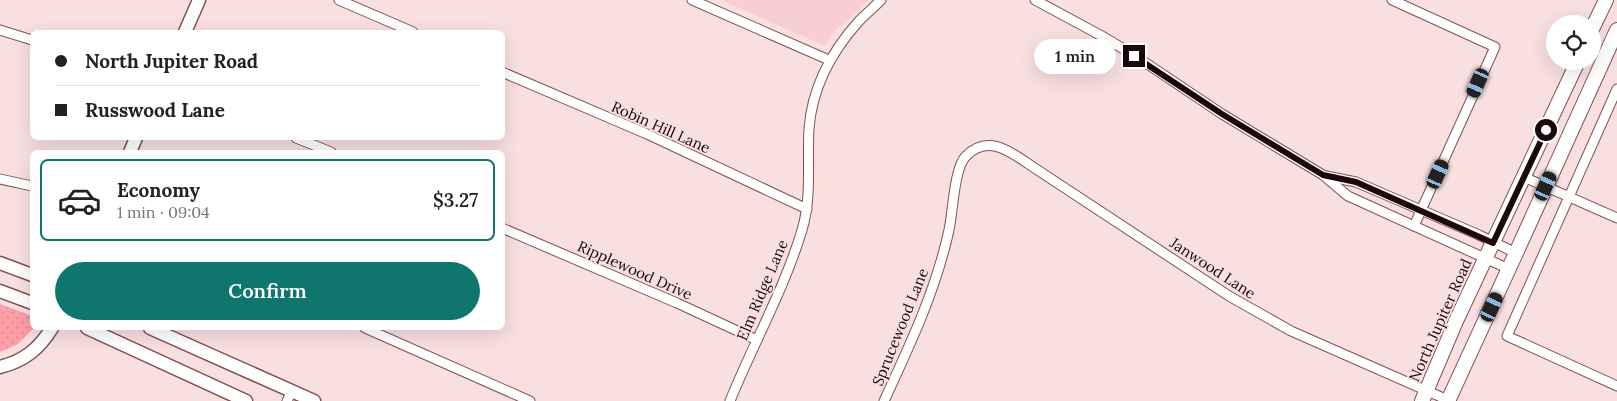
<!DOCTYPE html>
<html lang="en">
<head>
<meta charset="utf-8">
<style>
	:root { --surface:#fff; --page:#f2f2f2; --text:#222; --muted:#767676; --line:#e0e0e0; --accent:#0f766e }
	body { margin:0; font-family:Lora,serif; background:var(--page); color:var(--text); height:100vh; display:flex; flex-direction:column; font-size:19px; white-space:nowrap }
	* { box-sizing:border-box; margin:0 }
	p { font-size:16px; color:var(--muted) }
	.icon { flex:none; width:28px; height:28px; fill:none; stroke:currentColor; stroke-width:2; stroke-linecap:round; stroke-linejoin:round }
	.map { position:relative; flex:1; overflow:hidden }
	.side { position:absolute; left:30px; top:150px; width:475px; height:180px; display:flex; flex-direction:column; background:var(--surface); border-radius:8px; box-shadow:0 5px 20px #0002 }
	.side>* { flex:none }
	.guide { position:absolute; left:30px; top:30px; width:475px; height:110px; border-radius:8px; box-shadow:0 5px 20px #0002; display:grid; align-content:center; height:110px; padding:0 25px; background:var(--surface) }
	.buttons { position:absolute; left:1546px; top:15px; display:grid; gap:10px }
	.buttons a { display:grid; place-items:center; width:55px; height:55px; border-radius:50%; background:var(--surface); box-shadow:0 5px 20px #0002; font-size:25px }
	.end { position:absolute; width:22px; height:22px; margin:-11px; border:6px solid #1b080a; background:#fff; box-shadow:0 0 0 2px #fff }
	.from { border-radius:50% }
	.bubble { position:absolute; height:35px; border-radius:18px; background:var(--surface); box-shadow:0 5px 20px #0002; font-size:16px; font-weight:600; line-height:35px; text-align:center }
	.car { position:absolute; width:15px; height:30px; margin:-15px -8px; border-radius:6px; box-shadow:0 0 4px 1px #0007; background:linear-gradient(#222 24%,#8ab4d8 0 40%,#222 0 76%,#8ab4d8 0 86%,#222 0) }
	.guide b { display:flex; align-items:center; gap:18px; height:48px; font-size:19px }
	.guide b+b { border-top:1px solid var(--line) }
	.guide i { width:12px; height:12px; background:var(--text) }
	ul { padding:9px 0 0; list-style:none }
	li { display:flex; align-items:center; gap:15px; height:82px; margin:0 10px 8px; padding:0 15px; border:2px solid transparent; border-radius:8px }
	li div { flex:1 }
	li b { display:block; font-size:19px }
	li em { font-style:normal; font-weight:600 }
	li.current { border-color:var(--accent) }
	li>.icon { width:45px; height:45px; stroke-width:1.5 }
	.cta { display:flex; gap:10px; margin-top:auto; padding:10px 25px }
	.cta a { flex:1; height:58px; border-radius:30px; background:var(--accent); color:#fff; font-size:20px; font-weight:600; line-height:58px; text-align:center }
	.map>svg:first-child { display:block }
</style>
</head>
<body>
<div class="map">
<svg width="1617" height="401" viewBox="0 0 1617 401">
	<defs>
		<pattern id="grass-dots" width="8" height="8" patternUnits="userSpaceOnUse" patternTransform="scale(1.25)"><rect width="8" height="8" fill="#fe9ea6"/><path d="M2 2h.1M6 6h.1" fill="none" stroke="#d9878e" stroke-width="1.8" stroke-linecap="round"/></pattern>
	</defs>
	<rect width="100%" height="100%" fill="#f8dfe0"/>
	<!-- built -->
	<path fill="#f8cfd1" d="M721 0H869L835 31 825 46Z"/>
	<!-- grass -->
	<path fill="url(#grass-dots)" d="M0 304 32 316V328H34L18 344 0 352Z"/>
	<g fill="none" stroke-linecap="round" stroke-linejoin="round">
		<defs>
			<g id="street">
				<path d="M339 0 413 32"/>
				<path d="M692 0 829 60"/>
				<path d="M1035 0 1100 35 1134 55 1222 114 1323 175 1348 196 1509 269"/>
				<path d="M1392 0 1495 47 1414 226"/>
				<path d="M0 30 32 40"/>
				<path d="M502 72 647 134 807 209"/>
				<path d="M1617 89 1507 336 1617 386"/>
				<path d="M296 138 331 152"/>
				<path d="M1326 176 1356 182 1479 235 1516 253"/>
				<path d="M1524 177 1617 218"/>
				<path d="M0 179 32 186"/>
				<path d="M502 228 677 303 757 340"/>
				<path d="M365 328 530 401"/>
				<path d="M287 401 292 391"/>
				<path d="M730 401C753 344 784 290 802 230 812 197 807 163 809 129 812 87 832 51 859 21 866 14 874 7 881 0"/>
				<path d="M884 401C910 345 936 290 949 230 953 212 954 168 966 156 989 133 1012 153 1033 167L1229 296 1291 331 1448 400"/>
			</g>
			<g id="secondary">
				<path d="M185 32 199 0"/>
				<path d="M130 152 136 138"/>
				<path d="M0 263 32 275"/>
				<path d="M0 291 32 303"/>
				<path d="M87 328 246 401"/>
				<path d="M150 328 314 401"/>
				<path d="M0 367C24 361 39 349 52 328"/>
			</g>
			<g id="primary">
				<path d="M1592 29 1606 0"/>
				<path d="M1422 401 1456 321 1578 61"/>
				<path d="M1448 401 1516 253 1617 30"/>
			</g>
		</defs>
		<!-- street casing -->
		<use href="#street" stroke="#825054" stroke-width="11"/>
		<!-- secondary casing -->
		<use href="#secondary" stroke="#825054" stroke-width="15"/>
		<!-- primary casing -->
		<use href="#primary" stroke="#825054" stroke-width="16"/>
		<!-- street -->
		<use href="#street" stroke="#fff" stroke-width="9"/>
		<!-- secondary -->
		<use href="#secondary" stroke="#fff" stroke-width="12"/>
		<!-- primary -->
		<use href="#primary" stroke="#fff" stroke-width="14"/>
	</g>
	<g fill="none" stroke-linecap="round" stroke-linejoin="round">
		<!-- route -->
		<path stroke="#1b080a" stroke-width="6" d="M1134 56 1222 114 1323 175 1356 182 1493 243 1546 130"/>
	</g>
	<g text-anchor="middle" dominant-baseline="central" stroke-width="4" stroke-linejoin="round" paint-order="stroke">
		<!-- street labels -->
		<g font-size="15" fill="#1b080a" stroke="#f8dfe0">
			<text transform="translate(661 127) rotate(24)">Robin Hill Lane</text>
			<text transform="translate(1213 268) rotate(33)">Janwood Lane</text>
			<text transform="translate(635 270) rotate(24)">Ripplewood Drive</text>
			<text transform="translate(762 290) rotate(-67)">Elm Ridge Lane</text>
			<text transform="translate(1440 320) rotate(-66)">North Jupiter Road</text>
			<text transform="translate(900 327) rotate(-68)">Sprucewood Lane</text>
		</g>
	</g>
</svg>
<div class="buttons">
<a><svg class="icon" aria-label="locate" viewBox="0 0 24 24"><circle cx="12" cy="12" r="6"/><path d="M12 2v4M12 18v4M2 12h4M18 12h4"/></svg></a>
</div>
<i class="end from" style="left:1546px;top:130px"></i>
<i class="end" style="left:1134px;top:56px"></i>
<div class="bubble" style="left:1034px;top:39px;width:82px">1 min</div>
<i class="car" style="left:1478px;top:83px;rotate:204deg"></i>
<i class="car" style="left:1438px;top:174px;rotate:24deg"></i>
<i class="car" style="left:1546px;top:186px;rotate:24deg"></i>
<i class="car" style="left:1492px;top:307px;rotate:25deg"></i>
<div class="guide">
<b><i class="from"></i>North Jupiter Road</b>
<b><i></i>Russwood Lane</b>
</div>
<section class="side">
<ul>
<li class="current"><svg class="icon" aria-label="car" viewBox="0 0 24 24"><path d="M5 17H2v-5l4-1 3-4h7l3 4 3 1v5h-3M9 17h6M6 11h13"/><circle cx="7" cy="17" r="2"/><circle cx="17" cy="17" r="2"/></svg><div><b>Economy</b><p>1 min · 09:04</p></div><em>$3.27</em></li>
</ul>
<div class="cta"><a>Confirm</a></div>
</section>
</div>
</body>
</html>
